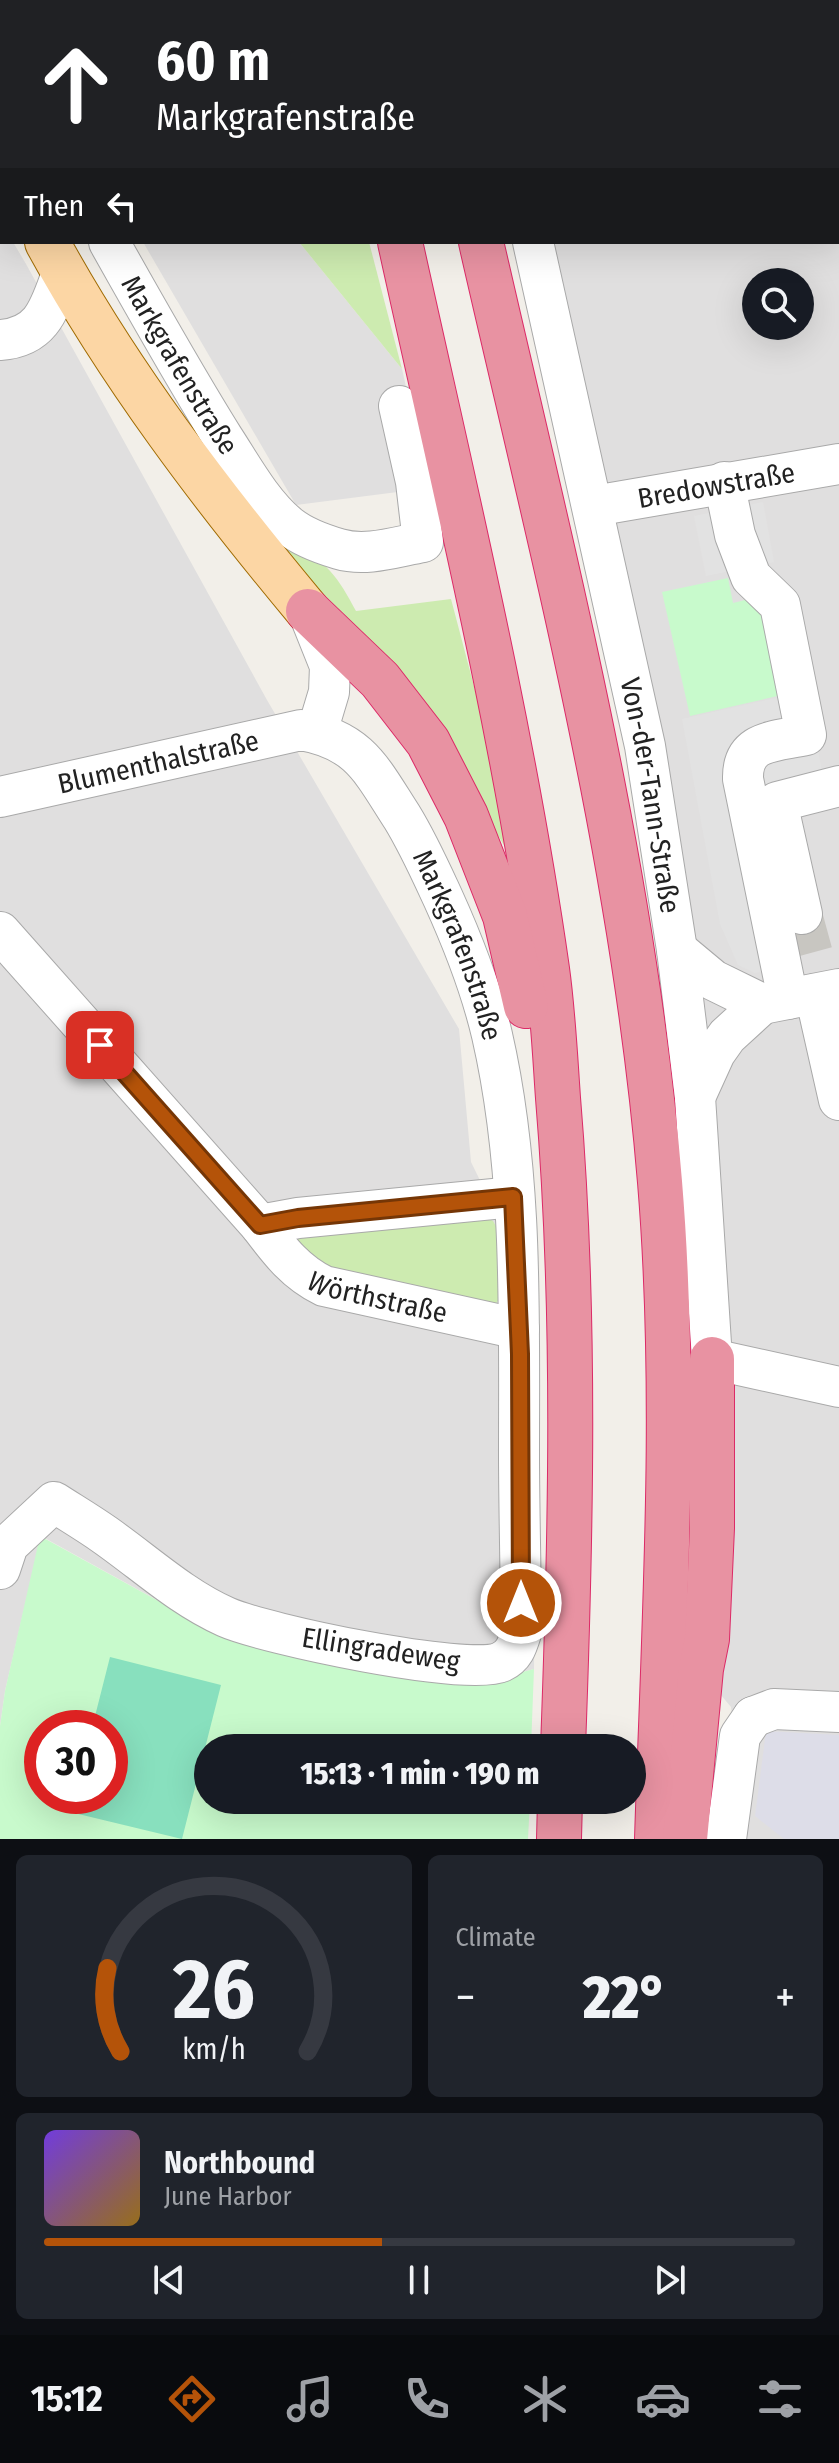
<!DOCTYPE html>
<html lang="en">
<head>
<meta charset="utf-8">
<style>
	body { margin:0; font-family:"Fira Sans Condensed",sans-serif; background:#20242c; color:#f1f3f6; height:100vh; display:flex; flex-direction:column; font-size:30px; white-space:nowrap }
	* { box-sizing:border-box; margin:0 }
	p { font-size:26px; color:#9ea1a6 }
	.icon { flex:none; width:44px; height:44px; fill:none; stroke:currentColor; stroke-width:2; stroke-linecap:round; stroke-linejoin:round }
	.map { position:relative; height:1839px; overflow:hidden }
	.details { display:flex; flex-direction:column; gap:16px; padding:16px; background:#0d0f14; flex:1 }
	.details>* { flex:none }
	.guide { position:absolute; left:0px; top:0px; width:840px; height:244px; box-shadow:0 8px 32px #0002; background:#202124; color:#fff; overflow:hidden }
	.buttons { position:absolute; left:742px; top:268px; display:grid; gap:16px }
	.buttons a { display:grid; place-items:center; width:72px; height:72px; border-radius:50%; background:#171b24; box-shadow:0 8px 32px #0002; font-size:40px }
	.speed { position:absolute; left:24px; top:1710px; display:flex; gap:16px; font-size:40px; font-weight:700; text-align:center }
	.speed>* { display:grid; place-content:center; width:104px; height:104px; border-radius:50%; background:#171b24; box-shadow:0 8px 32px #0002; line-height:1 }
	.speed .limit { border:12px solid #d22; background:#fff; color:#111 }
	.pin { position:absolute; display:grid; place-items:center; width:68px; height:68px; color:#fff; margin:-34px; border-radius:16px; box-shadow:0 4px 12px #0006 }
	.me { position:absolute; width:88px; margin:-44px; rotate:0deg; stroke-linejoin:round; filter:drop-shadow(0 0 6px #0008) }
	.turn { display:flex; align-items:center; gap:28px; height:168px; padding:0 24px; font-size:36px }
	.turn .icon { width:104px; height:104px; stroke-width:2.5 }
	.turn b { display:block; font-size:56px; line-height:68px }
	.then { display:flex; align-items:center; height:76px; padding:0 24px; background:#0003; gap:16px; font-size:30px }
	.big { font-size:60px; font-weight:800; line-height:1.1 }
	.details .card { flex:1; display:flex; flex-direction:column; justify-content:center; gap:12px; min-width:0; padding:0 28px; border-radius:12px; background:#20242c }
	.details .dial { align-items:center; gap:0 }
	.dial svg { height:208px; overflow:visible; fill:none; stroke:#363941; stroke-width:7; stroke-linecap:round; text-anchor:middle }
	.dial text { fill:#f1f3f6; stroke:none }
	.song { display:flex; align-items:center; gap:24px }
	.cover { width:96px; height:96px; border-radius:12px; background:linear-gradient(135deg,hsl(260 70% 55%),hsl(40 70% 35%)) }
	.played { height:8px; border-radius:4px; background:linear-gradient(90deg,#b45309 45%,#363941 45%) }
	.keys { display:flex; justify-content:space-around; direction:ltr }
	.heat { display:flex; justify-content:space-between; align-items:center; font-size:44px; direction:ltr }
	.details .tiles { flex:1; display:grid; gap:16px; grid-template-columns:1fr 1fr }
	.card:last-child { grid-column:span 2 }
	.trip { position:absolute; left:194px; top:1734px; width:452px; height:80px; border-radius:40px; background:#171b24; box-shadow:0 8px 32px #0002; font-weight:800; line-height:80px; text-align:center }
	.dock { display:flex; height:128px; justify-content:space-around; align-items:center; background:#090b0e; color:#9ea1a6 }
	.dock .icon { width:56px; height:56px }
	.dock .active { color:#b45309 }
	.dock b { font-size:36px; color:#f1f3f6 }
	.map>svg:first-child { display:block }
</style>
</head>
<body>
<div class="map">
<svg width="839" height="1839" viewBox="0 0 839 1839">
	<rect width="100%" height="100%" fill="#f2efe9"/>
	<!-- residential -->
	<g fill="#e0dfdf" fill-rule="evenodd">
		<path d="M481 0H839V1385L717 1357 700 1099 535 242H838V2ZM756 282H800V326H756Z"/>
		<polygon points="0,221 2,242 13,242 26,264 267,700 459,1029 471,1162 501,1223 536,1440 534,1669 511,1675 431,1676 233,1642 41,1536 5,1691 0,1726"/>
		<polygon points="143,242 299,242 402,369 429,488 296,505"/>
		<polygon points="716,1363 839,1392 839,1839 726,1839 735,1741 731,1707 715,1688"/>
	</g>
	<!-- grass -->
	<g fill="#cdebb0">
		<polygon points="299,242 369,242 402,369"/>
		<path d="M290 546C326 558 339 579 356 611L451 599 489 743 511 857 431 724 282 550Z"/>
		<polygon points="480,1214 493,1221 501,1235 502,1293 496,1304 321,1272 294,1237"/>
	</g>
	<!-- park -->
	<g fill="#c8facc" fill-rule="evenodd">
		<polygon points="728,578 733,603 745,600 774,611 791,693 690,716 662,592"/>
		<path d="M40 1536 233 1642 431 1676 511 1675 534 1669 531 1748H208V1800H530L528 1839H0V1726L5 1691ZM42 1728H110V1796H42Z"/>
	</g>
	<!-- pitch -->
	<polygon fill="#88e0be" points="110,1657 221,1685 182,1839 70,1812 74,1796 110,1796 110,1728 92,1728"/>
	<!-- parking -->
	<g fill="#e2e2e2">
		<polygon points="763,502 774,562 706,576 694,516"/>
		<polygon points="806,691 823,776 764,789 800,962 755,973 738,965 720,924 682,719"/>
	</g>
	<!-- plaza -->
	<polygon fill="#dddde8" points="766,1731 839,1735 839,1839 784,1839 755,1816"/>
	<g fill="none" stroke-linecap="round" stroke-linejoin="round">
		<!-- minor-tunnel -->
		<polyline stroke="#c8c6c1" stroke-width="40" stroke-dasharray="40 20" stroke-linecap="butt" points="802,914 814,958"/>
		<defs>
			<g id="minor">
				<polyline points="479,0 479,2"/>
				<polyline points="838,20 839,20"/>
				<polyline points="0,43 2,47"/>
				<path id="s1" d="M109 242C146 308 183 374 223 438 242 467 261 503 289 526 303 537 322 544 339 549 366 557 395 547 423 542L416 482 399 406"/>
				<path id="s2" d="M533 242 645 746 677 950 695 1097 712 1359 839 1387"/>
				<path d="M0 340C44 337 50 306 63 271"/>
				<path d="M724 482 735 535 751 577 780 605 806 735C775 742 742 739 743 779L788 999"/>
				<path id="s3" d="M594 506 839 464"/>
				<polyline points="308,611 330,666 329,692 317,732"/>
				<path id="s4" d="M0 797 301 730C360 740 372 771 402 817 418 843 430 870 443 898 463 942 481 988 492 1035 523 1170 519 1313 519 1451 519 1512 521 1573 521 1633 517 1646 514 1656 501 1662 467 1677 264 1634 226 1617 181 1597 145 1563 105 1535 88 1523 71 1513 54 1502L8 1545 0 1569"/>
				<polyline points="802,914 777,802 839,786"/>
				<path id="s5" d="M0 932 260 1225C279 1250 295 1272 324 1286L519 1329"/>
				<polyline points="677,950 713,980 762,1004 839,989"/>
				<polyline points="815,994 839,1100"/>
				<polyline points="695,1097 715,1053 727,1036 762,1004"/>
				<polyline points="260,1225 298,1218 513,1197"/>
				<polyline points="753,1717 774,1709 839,1712"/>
				<polyline points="726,1839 740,1736 753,1717"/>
			</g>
			<g id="major">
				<polyline points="0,157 2,160"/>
				<path d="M47 242C119 374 212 496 308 611"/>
			</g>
			<g id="highway">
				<polyline points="347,0 348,2"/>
				<polyline points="429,0 430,2"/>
				<path d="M400 242C453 483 512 724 547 969 553 1012 555 1055 558 1098 576 1314 571 1532 563 1748"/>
				<path d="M481 242C552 553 634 864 660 1182 678 1400 664 1620 657 1839"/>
				<polyline points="308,611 380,680 428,742 466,816 505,916 526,1006"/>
				<polyline points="559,1839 560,1800"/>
				<polyline points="685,1839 701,1669 707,1639 712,1528 712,1359"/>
			</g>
		</defs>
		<!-- minor casing -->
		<use href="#minor" stroke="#a9a9a9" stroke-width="42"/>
		<!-- major casing -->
		<use href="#major" stroke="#a06b00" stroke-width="46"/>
		<!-- highway casing -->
		<use href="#highway" stroke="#dc2a67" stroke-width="46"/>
		<!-- minor -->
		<use href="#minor" stroke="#fff" stroke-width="40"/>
		<!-- major -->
		<use href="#major" stroke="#fcd6a4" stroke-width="44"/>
		<!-- highway -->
		<use href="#highway" stroke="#e892a2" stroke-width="44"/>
	</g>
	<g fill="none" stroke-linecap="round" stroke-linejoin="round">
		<defs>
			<polyline id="route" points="100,1045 260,1225 298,1218 513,1197 520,1354 521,1603"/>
		</defs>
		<!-- route casing -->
		<use href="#route" stroke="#753606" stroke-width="20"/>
		<!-- route -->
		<use href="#route" stroke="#b45309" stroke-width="14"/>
	</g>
	<g text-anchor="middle" stroke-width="6" stroke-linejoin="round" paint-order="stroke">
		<!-- street labels -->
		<g font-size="28" fill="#222" stroke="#fff">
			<text dy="10" stroke="none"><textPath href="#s1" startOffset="142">Markgrafenstraße</textPath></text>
			<text dy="10" stroke="none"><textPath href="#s3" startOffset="124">Bredowstraße</textPath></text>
			<text dy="10" stroke="none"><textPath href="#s4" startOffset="162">Blumenthalstraße</textPath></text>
			<text dy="10" stroke="none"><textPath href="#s2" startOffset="566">Von-der-Tann-Straße</textPath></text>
			<text dy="10" stroke="none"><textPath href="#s4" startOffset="588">Markgrafenstraße</textPath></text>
			<text dy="10" stroke="none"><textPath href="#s5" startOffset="536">Wörthstraße</textPath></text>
			<text transform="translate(381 1649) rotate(9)" y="10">Ellingradeweg</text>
		</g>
	</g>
</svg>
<div class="buttons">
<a><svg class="icon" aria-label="search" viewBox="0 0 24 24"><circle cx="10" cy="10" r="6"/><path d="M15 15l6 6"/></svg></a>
</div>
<div class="speed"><div class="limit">30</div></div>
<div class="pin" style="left:100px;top:1045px;background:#d93025"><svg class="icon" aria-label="arrive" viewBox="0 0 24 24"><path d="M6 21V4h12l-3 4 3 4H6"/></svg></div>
<svg class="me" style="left:521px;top:1603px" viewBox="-20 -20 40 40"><circle r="17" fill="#b45309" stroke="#fff" stroke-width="3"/><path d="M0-11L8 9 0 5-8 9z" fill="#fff"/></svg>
<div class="trip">15:13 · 1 min · 190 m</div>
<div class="guide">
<div class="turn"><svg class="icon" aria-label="ahead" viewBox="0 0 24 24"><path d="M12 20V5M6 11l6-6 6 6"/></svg><div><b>60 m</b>Markgrafenstraße</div></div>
<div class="then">Then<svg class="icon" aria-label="left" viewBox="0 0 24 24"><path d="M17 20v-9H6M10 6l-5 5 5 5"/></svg></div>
</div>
</div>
<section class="details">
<div class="tiles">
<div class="card dial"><svg viewBox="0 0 100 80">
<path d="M14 69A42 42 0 1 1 86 69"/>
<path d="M14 69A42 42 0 0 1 9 37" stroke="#b45309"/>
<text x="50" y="56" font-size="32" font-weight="700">26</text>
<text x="50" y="72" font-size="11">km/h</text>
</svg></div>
<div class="card"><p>Climate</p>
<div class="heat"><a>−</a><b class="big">22°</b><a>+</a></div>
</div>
<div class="card">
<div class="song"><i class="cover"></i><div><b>Northbound</b><p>June Harbor</p></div></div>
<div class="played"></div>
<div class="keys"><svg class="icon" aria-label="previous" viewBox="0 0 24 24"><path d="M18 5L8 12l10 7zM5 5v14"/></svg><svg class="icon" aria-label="pause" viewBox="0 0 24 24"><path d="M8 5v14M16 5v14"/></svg><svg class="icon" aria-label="next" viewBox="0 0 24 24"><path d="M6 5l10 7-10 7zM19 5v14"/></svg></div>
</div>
</div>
</section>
<nav class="dock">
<b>15:12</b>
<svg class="icon active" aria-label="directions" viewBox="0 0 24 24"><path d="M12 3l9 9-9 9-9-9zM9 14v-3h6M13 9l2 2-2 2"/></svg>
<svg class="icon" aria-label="music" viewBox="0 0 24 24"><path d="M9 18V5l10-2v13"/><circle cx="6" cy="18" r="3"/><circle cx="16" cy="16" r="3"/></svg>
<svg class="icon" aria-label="phone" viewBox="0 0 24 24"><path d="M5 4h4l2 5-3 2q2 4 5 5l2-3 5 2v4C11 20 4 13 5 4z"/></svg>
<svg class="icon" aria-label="climate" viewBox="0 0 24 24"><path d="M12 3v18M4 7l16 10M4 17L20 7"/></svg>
<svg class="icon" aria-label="car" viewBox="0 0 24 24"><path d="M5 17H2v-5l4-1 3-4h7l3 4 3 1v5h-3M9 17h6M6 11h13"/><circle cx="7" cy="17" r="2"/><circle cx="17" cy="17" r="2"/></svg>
<svg class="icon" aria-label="filters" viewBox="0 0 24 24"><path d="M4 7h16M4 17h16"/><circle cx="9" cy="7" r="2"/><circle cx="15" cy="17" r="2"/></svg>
</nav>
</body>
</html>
